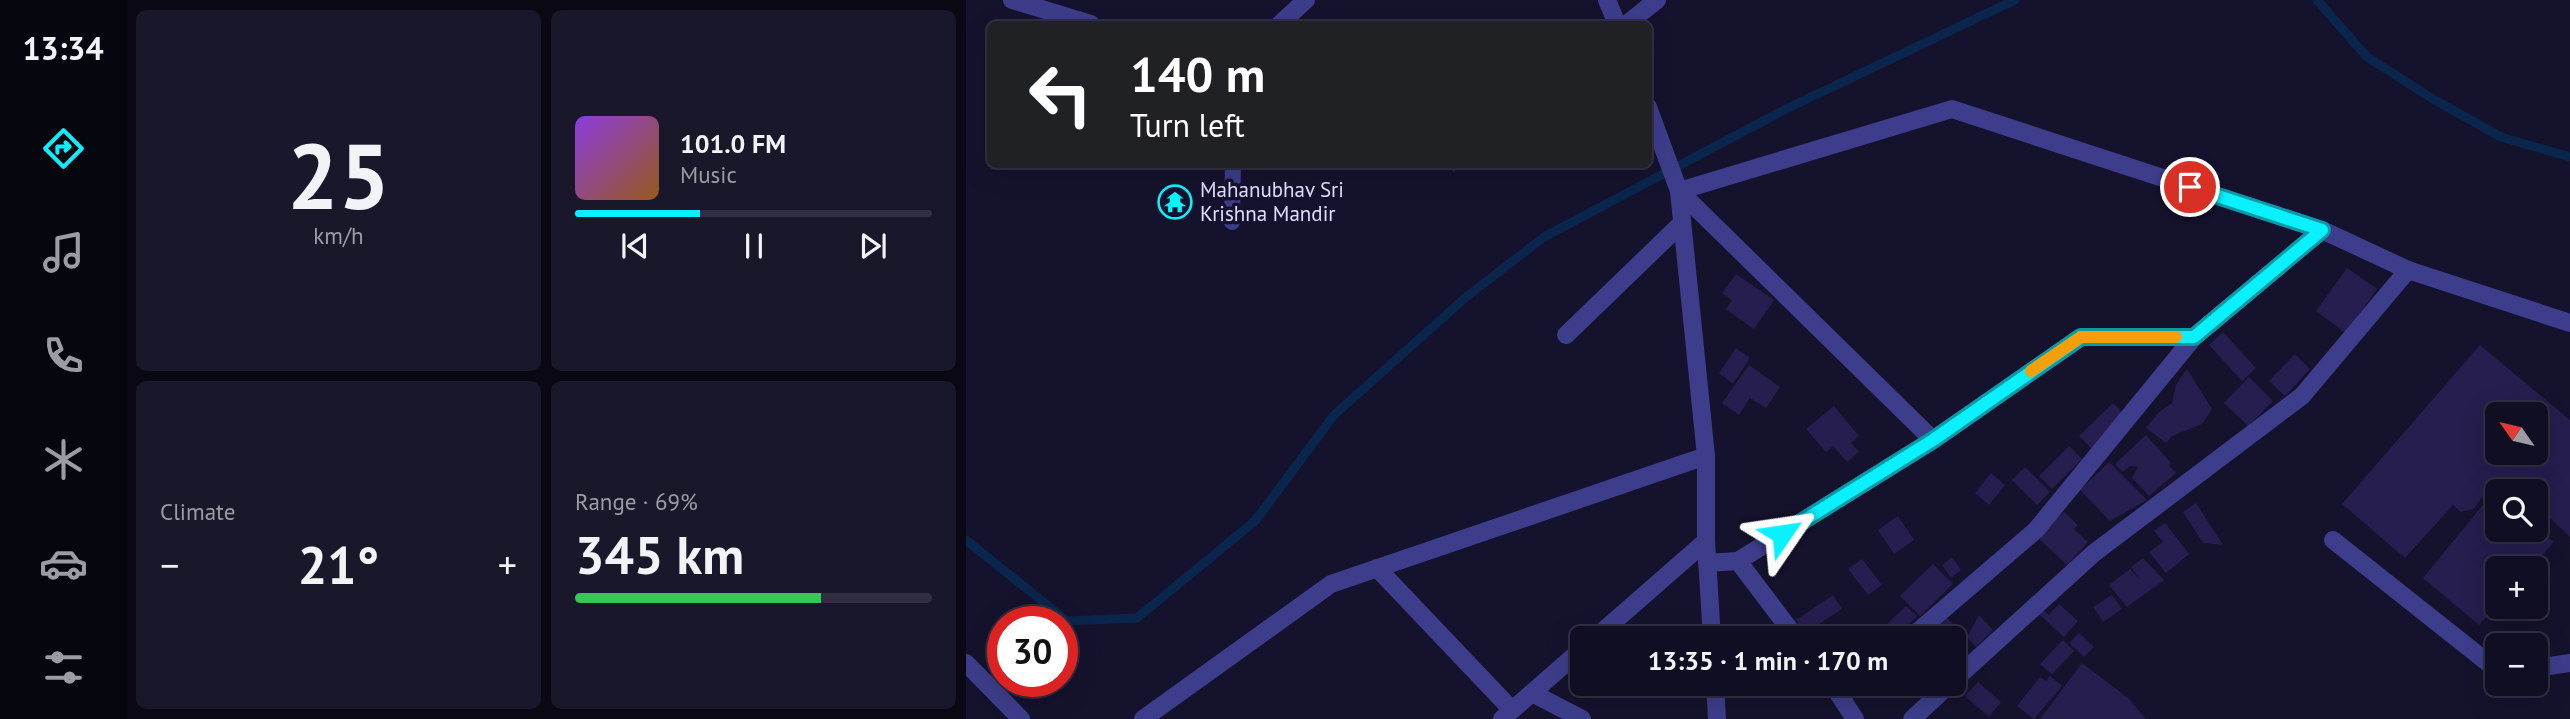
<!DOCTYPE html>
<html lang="en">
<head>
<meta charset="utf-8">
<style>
	body { margin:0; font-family:"PT Sans",sans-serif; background:#19172a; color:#f1f3f6; height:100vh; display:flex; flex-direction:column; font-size:26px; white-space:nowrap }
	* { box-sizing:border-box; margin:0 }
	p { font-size:23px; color:#9c9ca5 }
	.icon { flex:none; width:38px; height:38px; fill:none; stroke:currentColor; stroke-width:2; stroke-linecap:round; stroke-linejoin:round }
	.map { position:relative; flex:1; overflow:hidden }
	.side { display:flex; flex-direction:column; gap:10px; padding:10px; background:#090813; width:840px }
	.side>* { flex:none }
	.banner { position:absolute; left:21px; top:21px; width:665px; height:147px; border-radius:10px; box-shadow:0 7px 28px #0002,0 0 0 2px #302e40; background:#202124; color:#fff; overflow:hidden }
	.needle { width:46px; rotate:304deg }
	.fabs { position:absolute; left:1519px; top:402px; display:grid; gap:14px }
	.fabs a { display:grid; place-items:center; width:63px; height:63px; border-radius:10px; background:#100e22; box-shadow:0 7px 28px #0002,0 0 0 2px #302e40; font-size:35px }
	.speed { position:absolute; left:21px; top:606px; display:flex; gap:14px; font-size:35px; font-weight:700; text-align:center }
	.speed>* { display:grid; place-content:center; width:91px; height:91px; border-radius:50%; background:#100e22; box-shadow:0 7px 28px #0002,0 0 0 2px #302e40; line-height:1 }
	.speed .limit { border:10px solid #d22; background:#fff; color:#111 }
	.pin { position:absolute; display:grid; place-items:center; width:60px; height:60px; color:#fff; margin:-30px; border:4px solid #fff; border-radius:50%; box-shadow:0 2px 7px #0007 }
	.me { position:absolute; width:77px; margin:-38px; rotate:58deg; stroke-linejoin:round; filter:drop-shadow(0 0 5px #0008) }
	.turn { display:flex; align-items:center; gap:24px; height:147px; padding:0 28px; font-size:32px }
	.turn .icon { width:91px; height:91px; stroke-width:2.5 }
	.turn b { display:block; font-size:49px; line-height:60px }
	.big { font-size:52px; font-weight:600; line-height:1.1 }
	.side .tile { flex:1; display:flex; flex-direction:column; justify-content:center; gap:10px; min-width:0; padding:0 24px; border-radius:10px; background:#19172a }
	.side .dial { align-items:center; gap:0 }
	.dial b { font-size:91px; line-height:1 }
	.song { display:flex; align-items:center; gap:21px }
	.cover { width:84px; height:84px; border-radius:10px; background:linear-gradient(135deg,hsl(270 70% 55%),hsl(30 70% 35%)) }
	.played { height:7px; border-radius:4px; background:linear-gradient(90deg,#0af0ff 35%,#302e40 35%) }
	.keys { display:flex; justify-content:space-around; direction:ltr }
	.heat { display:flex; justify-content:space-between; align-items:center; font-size:38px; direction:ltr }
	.charge { height:10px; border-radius:5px; background:linear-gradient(90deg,#34c759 69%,#302e40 0) }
	.side .tiles { flex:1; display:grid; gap:10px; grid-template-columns:repeat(2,1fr) }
	.trip { position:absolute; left:604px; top:626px; width:396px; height:70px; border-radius:10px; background:#100e22; box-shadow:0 7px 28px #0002,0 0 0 2px #302e40; font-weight:600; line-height:70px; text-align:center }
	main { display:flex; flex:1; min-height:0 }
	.tab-bar { display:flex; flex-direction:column; width:126px; justify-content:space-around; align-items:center; background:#06060e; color:#9c9ca5 }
	.tab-bar .icon { width:49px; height:49px }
	.tab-bar .selected { color:#0af0ff }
	.tab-bar b { font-size:32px; color:#f1f3f6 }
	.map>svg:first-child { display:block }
</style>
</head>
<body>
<main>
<nav class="tab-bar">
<b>13:34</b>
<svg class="icon selected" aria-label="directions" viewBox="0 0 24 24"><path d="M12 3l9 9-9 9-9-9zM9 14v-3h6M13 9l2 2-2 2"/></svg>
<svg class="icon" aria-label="music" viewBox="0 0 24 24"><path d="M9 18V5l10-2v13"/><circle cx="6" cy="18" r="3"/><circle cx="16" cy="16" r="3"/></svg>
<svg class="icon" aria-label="phone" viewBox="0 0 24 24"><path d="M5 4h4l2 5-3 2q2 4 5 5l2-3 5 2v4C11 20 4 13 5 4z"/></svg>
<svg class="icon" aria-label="climate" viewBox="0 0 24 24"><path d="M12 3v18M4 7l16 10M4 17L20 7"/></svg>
<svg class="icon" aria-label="car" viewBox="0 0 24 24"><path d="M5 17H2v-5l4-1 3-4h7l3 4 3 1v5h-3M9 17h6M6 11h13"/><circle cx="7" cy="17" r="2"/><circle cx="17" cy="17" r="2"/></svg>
<svg class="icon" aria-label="filters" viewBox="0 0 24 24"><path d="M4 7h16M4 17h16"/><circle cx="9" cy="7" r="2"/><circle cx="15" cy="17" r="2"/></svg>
</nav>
<section class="side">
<div class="tiles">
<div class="tile dial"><b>25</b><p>km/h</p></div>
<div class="tile">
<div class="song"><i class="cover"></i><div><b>101.0 FM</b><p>Music</p></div></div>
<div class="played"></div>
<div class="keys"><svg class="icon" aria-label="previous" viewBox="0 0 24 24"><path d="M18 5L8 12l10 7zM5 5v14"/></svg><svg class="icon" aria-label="pause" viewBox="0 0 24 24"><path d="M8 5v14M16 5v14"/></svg><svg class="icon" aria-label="next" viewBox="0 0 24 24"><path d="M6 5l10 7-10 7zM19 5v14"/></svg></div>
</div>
<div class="tile"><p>Climate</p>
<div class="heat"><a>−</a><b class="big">21°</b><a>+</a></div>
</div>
<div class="tile"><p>Range · 69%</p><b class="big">345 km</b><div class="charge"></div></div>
</div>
</section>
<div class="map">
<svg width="1604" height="719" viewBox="0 0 1604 719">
	<rect width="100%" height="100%" fill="#15122d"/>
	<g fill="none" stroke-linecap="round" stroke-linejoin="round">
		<!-- stream -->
		<g stroke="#0b264c" stroke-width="9">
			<polyline points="1351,0 1401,57 1467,99 1535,137 1604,157"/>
			<polyline points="0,540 101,621 171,618 289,521 368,415 499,298 578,237 820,109 1049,0"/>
		</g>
	</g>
	<!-- building -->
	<g fill="#251e4e" fill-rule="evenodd">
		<polygon points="477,164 493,164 488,172"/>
		<polygon points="1381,268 1411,289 1380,333 1350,311"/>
		<polygon points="770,274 808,300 788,329 760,309 766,300 756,293"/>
		<polygon points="1257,332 1290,368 1276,381 1243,345"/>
		<path d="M1514 345 1604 420V537L1570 505V492H1531V530L1570 528 1588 542 1564 569H1531V605L1513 625 1457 578 1525 495 1523 487 1508 509 1495 512 1487 505 1439 558 1376 504ZM1531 415H1570V453H1531Z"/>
		<polygon points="770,348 784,358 767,384 753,373"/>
		<polygon points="1329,354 1344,369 1319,396 1303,381"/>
		<polygon points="783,365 814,387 800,408 784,398 773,415 756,403"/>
		<polygon points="1221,369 1246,409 1236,424 1206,436 1200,443 1180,428 1193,412 1206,403 1210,385"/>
		<polygon points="1283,377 1307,401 1282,426 1258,403"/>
		<polygon points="1147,403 1160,416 1126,449 1113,436"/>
		<polygon points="868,406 893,436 885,443 893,452 881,462 867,446 860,452 840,429"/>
		<polygon points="1180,435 1205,463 1203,465 1210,473 1183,496 1166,478 1172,467 1164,466 1157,472 1149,464"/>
		<polygon points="1103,446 1116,459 1086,489 1073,476"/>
		<polygon points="1143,462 1181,500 1144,521 1114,490"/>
		<polygon points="1059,467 1084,492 1071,505 1046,480"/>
		<polygon points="1025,473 1039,485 1023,505 1009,493"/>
		<polygon points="1230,503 1257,545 1237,543 1217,512"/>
		<polygon points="1098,512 1112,525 1108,529 1122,542 1101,565 1069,535 1088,515 1092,518"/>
		<polygon points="932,516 948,540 928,554 912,530"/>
		<polygon points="1199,523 1223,554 1200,573 1183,552 1197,542 1188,531"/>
		<polygon points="986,557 995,570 985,578 976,565"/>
		<polygon points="1177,558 1198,580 1161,607 1143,585 1164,569 1174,580 1165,567"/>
		<polygon points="896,559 916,585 902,595 882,569"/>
		<polygon points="967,564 987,584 954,616 934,596"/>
		<polygon points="867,595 876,609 839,633 830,620"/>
		<polygon points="1146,595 1156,609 1137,622 1127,607"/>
		<polygon points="1093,604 1112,621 1098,637 1073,614 1077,610 1083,615"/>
		<polygon points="940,606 951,616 928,639 918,639 912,633"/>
		<polygon points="1013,615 1027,630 1010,647 1001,637"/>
		<polygon points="981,618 993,630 984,639 960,639"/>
		<polygon points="1113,633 1128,647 1118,657 1103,643"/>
		<polygon points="1097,640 1108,651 1086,674 1074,664"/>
		<polygon points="1116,663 1162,698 1180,719 1074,719"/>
		<polygon points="1084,676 1096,686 1068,719 1051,706 1074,677 1080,681"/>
		<polygon points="1012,682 1035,702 1023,717 999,696"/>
	</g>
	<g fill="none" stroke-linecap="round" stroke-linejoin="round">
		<!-- service -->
		<polyline stroke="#3d3d8b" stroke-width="16" points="266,222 267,164"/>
		<!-- minor -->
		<g stroke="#3d3d8b" stroke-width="18">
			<polyline points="46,0 125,24"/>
			<polyline points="641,0 651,24"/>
			<polyline points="314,24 340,0"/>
			<polyline points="661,24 691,0"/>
			<polyline points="682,107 713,191 740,456 740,541 746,639"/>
			<polyline points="600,335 716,223"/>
			<polyline points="967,440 713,191 986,109 1356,230 1442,270 1604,323"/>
			<polyline points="1367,540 1531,670"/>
			<polyline points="772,561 831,639"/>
			<polyline points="741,563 772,561 967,440 1115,337 1228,337 1356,230"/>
			<polyline points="411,568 546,710"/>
			<polyline points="628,639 740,541"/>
			<polyline points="943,639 1070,530 1228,337"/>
			<polyline points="0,663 55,719"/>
			<polyline points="1570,668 1604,663"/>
			<polyline points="987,681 1128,553 1336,396 1442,270"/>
			<polyline points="749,684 751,719"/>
			<polyline points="866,684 889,719"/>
			<polyline points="566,693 616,719"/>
			<polyline points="875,697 889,684"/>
			<polyline points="177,719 365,584 740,456"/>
			<polyline points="536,719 616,649"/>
			<polyline points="946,719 984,684"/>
		</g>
	</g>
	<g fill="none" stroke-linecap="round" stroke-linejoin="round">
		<defs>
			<polyline id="route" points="816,534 967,440 1115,337 1228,337 1356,230 1224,187"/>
		</defs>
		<!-- route casing -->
		<use href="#route" stroke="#069ca6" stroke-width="18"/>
		<!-- route -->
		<use href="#route" stroke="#0af0ff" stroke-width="12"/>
		<!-- slow -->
		<polyline stroke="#f59e0b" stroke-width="12" points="1065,371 1115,337 1210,337"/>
	</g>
	<!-- icons -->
	<defs>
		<symbol id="temple-ring" viewBox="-11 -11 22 22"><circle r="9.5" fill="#15122d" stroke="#0af0ff" stroke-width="1.5"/><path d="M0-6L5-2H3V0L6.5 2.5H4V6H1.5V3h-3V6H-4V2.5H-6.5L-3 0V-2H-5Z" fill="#0af0ff"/></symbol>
	</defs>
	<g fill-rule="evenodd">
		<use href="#temple-ring" x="190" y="183" width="38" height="38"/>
	</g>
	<g text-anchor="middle" stroke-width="7" stroke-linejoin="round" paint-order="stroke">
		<!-- poi labels -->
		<g font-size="21" fill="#e0ddff" stroke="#15122d" text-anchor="start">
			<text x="234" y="197">Mahanubhav Sri<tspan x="234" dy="24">Krishna Mandir</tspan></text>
		</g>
	</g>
</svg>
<div class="fabs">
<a><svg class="needle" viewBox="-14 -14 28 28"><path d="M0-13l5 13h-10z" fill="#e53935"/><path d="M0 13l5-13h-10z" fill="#9c9ca5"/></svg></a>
<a><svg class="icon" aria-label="search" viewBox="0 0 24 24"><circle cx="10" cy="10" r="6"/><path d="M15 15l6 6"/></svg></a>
<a>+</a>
<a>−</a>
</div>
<div class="speed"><div class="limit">30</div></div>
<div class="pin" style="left:1224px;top:187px;background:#d93025"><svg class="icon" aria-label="arrive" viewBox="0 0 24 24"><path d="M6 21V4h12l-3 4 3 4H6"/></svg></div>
<svg class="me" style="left:816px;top:534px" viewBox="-20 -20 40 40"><path d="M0-17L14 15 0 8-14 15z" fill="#0af0ff" stroke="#fff" stroke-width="4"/></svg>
<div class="trip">13:35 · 1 min · 170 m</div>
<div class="banner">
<div class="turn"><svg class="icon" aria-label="left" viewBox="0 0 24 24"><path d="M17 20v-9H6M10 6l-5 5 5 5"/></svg><div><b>140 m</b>Turn left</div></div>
</div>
</div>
</main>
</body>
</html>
